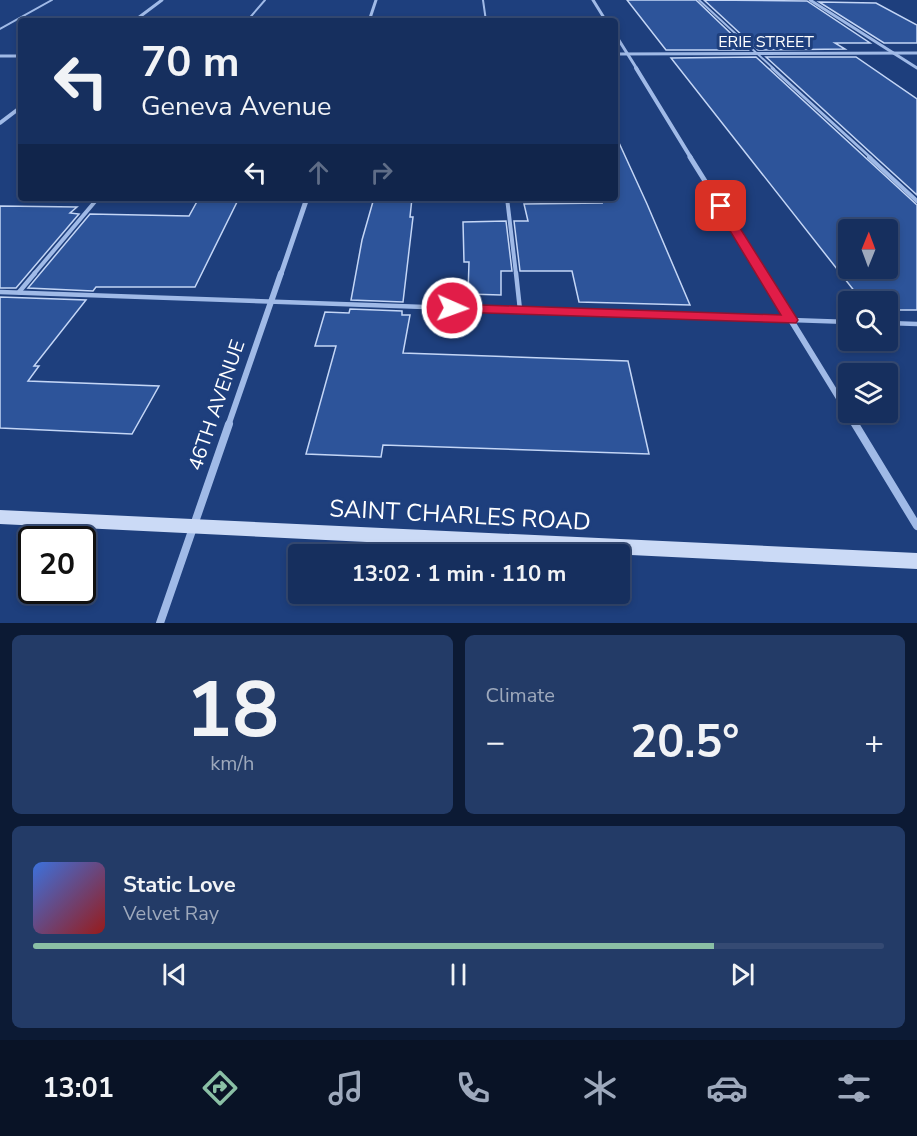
<!DOCTYPE html>
<html lang="en">
<head>
<meta charset="utf-8">
<style>
	body { margin:0; font-family:"Nunito Sans",sans-serif; background:#233b67; color:#f1f3f6; height:100vh; display:flex; flex-direction:column; font-size:22px; white-space:nowrap }
	* { box-sizing:border-box; margin:0 }
	p { font-size:20px; color:#9ea9bc }
	.icon { flex:none; width:33px; height:33px; fill:none; stroke:currentColor; stroke-width:2; stroke-linecap:round; stroke-linejoin:round }
	.map { position:relative; height:623px; overflow:hidden }
	.side { display:flex; flex-direction:column; gap:12px; padding:12px; background:#0c1a34; flex:1 }
	.side>* { flex:none }
	.top-card { position:absolute; left:18px; top:18px; width:600px; height:183px; border-radius:6px; box-shadow:0 3px 9px #0003,0 0 0 2px #354a73; background:#162f5e; color:#f1f3f6; overflow:hidden }
	.needle { width:39px; rotate:1deg }
	.controls { position:absolute; left:838px; top:219px; display:grid; gap:12px }
	.controls a { display:grid; place-items:center; width:60px; height:60px; border-radius:6px; background:#162f5e; box-shadow:0 3px 9px #0003,0 0 0 2px #354a73; font-size:30px }
	.speed { position:absolute; left:18px; top:526px; display:flex; gap:12px; font-size:30px; font-weight:700; text-align:center }
	.speed>* { display:grid; place-content:center; width:78px; height:78px; border-radius:50%; background:#162f5e; box-shadow:0 3px 9px #0003,0 0 0 2px #354a73; line-height:1 }
	.speed .limit { border:3px solid #111; border-radius:9px; background:#fff; color:#111 }
	.pin { position:absolute; display:grid; place-items:center; width:51px; height:51px; color:#fff; margin:-26px; border-radius:12px; box-shadow:0 3px 9px #0006 }
	.me { position:absolute; width:66px; margin:-33px; rotate:92deg; stroke-linejoin:round; filter:drop-shadow(0 0 4px #0008) }
	.turn { display:flex; align-items:center; gap:21px; height:126px; padding:0 24px; font-size:27px }
	.turn .icon { width:78px; height:78px; stroke-width:2.5 }
	.turn b { display:block; font-size:42px; line-height:51px }
	.lanes { display:flex; align-items:center; height:57px; padding:0 24px; background:#0003; justify-content:center; gap:30px; direction:ltr }
	.lanes .off { opacity:.35 }
	.big { font-size:45px; font-weight:700; line-height:1.1 }
	.side .card { flex:1; display:flex; flex-direction:column; justify-content:center; gap:9px; min-width:0; padding:0 21px; border-radius:9px; background:#233b67 }
	.side .dial { align-items:center; gap:0 }
	.dial b { font-size:78px; line-height:1 }
	.song { display:flex; align-items:center; gap:18px }
	.cover { width:72px; height:72px; border-radius:9px; background:linear-gradient(135deg,hsl(220 70% 55%),hsl(0 70% 35%)) }
	.played { height:6px; border-radius:3px; background:linear-gradient(90deg,#8abfa5 80%,#354a73 80%) }
	.keys { display:flex; justify-content:space-around; direction:ltr }
	.heat { display:flex; justify-content:space-between; align-items:center; font-size:33px; direction:ltr }
	.side .tiles { flex:1; display:grid; gap:12px; grid-template-columns:1fr 1fr }
	.card:last-child { grid-column:span 2 }
	.trip { position:absolute; left:288px; top:544px; width:342px; height:60px; border-radius:6px; background:#162f5e; box-shadow:0 3px 9px #0003,0 0 0 2px #354a73; font-weight:700; line-height:60px; text-align:center }
	.dock { display:flex; height:96px; justify-content:space-around; align-items:center; background:#091326; color:#9ea9bc }
	.dock .icon { width:42px; height:42px }
	.dock .on { color:#8abfa5 }
	.dock b { font-size:27px; color:#f1f3f6 }
	.map>svg:first-child { display:block }
</style>
</head>
<body>
<div class="map">
<svg width="917" height="623" viewBox="0 0 917 623">
	<rect width="100%" height="100%" fill="#1e3f7d"/>
	<!-- building -->
	<g fill="#2d549a" stroke="#c4d6f6" stroke-width="1.5" fill-rule="evenodd">
		<polygon points="627,0 696,0 748,50 666,50"/>
		<polygon points="704,0 807,1 870,43 835,43 845,49 758,50"/>
		<polygon points="819,2 876,3 917,25 917,43 884,43"/>
		<path d="M756 57 917 205V310H888V302H863L671 58ZM849 230H888V268H849Z"/>
		<polygon points="766,57 856,57 917,99 917,195"/>
		<polygon points="615,134 647,204 690,305 579,302 572,271 520,271 514,221 528,221 524,204 602,203 600,198 615,198"/>
		<polygon points="199,198 239,198 195,287 96,287 93,291 28,288 90,214 189,216"/>
		<polygon points="374,198 412,198 410,217 413,217 403,302 351,300 362,240"/>
		<polygon points="0,206 77,207 70,213 79,214 16,288 0,288"/>
		<polygon points="506,221 512,271 501,271 501,295 468,294 469,262 464,262 463,222"/>
		<polygon points="0,297 86,300 34,366 39,366 28,381 159,386 132,434 0,428"/>
		<polygon points="350,309 402,311 402,315 410,315 403,353 628,361 649,454 383,445 381,457 306,454 336,346 315,346 325,312 349,313"/>
	</g>
	<g fill="none" stroke-linecap="round" stroke-linejoin="round">
		<!-- service-far3 -->
		<g stroke="#a0bae7" stroke-width="2">
			<polyline points="483,0 486,21"/>
			<polyline points="699,0 774,69"/>
			<polyline points="247,21 265,0"/>
			<polyline points="0,29 52,0"/>
		</g>
		<!-- service-far2 -->
		<polyline stroke="#a0bae7" stroke-width="3" points="772,68 871,158"/>
		<!-- service-far1 -->
		<g stroke="#a0bae7" stroke-width="4">
			<polyline points="869,157 917,201"/>
			<polyline points="507,198 516,274"/>
			<polyline points="34,274 98,198"/>
		</g>
		<!-- service -->
		<g stroke="#a0bae7" stroke-width="4.5">
			<polyline points="516,273 520,310"/>
			<polyline points="0,292 849,322"/>
			<polyline points="19,292 35,273"/>
			<polyline points="888,323 917,324"/>
		</g>
		<!-- minor-far4 -->
		<g stroke="#a0bae7" stroke-width="3">
			<polyline points="593,0 606,21"/>
			<polyline points="810,0 917,68"/>
			<polyline points="134,21 162,0"/>
			<polyline points="369,21 376,0"/>
			<polyline points="615,34 637,69"/>
			<polyline points="615,54 917,53"/>
			<polyline points="0,56 21,56"/>
		</g>
		<!-- minor-far3 -->
		<g stroke="#a0bae7" stroke-width="4">
			<polyline points="636,68 691,158"/>
			<polyline points="0,123 21,107"/>
		</g>
		<!-- minor-far2 -->
		<g stroke="#a0bae7" stroke-width="5">
			<polyline points="690,157 763,274"/>
			<polyline points="281,274 307,198"/>
		</g>
		<!-- minor-far1 -->
		<g stroke="#a0bae7" stroke-width="6">
			<polyline points="762,273 856,426"/>
			<polyline points="228,426 281,273"/>
		</g>
		<!-- minor -->
		<g stroke="#a0bae7" stroke-width="8">
			<polyline points="855,424 917,526"/>
			<polyline points="160,623 229,424"/>
		</g>
		<!-- secondary -->
		<polygon fill="#cbdaf6" fill-rule="evenodd" points="0,510 917,553 917,569 0,524"/>
	</g>
	<!-- route -->
	<polygon fill="#e11d48" stroke="#92132f" stroke-width="1.5" points="717,203 726,206 798,320 796,323 452,312 445,308 452,304 781,315 715,206"/>
	<g text-anchor="middle" stroke-width="6" stroke-linejoin="round" paint-order="stroke">
		<!-- far-street labels -->
		<g font-size="16" fill="#fff" stroke="#1e3f7d">
			<text x="766" y="47">ERIE STREET</text>
		</g>
		<!-- street labels -->
		<g font-size="20" fill="#fff" stroke="#1e3f7d">
			<text transform="translate(216 405) rotate(-71)" y="7">46TH AVENUE</text>
		</g>
		<!-- near-street labels -->
		<g font-size="24" fill="#fff" stroke="#1e3f7d">
			<text transform="translate(460 515) rotate(3)" y="8">SAINT CHARLES ROAD</text>
		</g>
	</g>
</svg>
<div class="controls">
<a><svg class="needle" viewBox="-14 -14 28 28"><path d="M0-13l5 13h-10z" fill="#e53935"/><path d="M0 13l5-13h-10z" fill="#9ea9bc"/></svg></a>
<a><svg class="icon" aria-label="search" viewBox="0 0 24 24"><circle cx="10" cy="10" r="6"/><path d="M15 15l6 6"/></svg></a>
<a><svg class="icon" aria-label="layers" viewBox="0 0 24 24"><path d="M12 4l9 5-9 5-9-5zM3 14l9 5 9-5"/></svg></a>
</div>
<div class="speed"><div class="limit">20</div></div>
<div class="pin" style="left:721px;top:206px;background:#d93025"><svg class="icon" aria-label="arrive" viewBox="0 0 24 24"><path d="M6 21V4h12l-3 4 3 4H6"/></svg></div>
<svg class="me" style="left:452px;top:308px" viewBox="-20 -20 40 40"><circle r="17" fill="#e11d48" stroke="#fff" stroke-width="3"/><path d="M0-11L8 9 0 5-8 9z" fill="#fff"/></svg>
<div class="trip">13:02 · 1 min · 110 m</div>
<div class="top-card">
<div class="turn"><svg class="icon" aria-label="left" viewBox="0 0 24 24"><path d="M17 20v-9H6M10 6l-5 5 5 5"/></svg><div><b>70 m</b>Geneva Avenue</div></div>
<div class="lanes"><svg class="icon" aria-label="left" viewBox="0 0 24 24"><path d="M17 20v-9H6M10 6l-5 5 5 5"/></svg><svg class="icon off" aria-label="ahead" viewBox="0 0 24 24"><path d="M12 20V5M6 11l6-6 6 6"/></svg><svg class="icon off" aria-label="right" viewBox="0 0 24 24"><path d="M7 20v-9h11M14 6l5 5-5 5"/></svg></div>
</div>
</div>
<section class="side">
<div class="tiles">
<div class="card dial"><b>18</b><p>km/h</p></div>
<div class="card"><p>Climate</p>
<div class="heat"><a>−</a><b class="big">20.5°</b><a>+</a></div>
</div>
<div class="card">
<div class="song"><i class="cover"></i><div><b>Static Love</b><p>Velvet Ray</p></div></div>
<div class="played"></div>
<div class="keys"><svg class="icon" aria-label="previous" viewBox="0 0 24 24"><path d="M18 5L8 12l10 7zM5 5v14"/></svg><svg class="icon" aria-label="pause" viewBox="0 0 24 24"><path d="M8 5v14M16 5v14"/></svg><svg class="icon" aria-label="next" viewBox="0 0 24 24"><path d="M6 5l10 7-10 7zM19 5v14"/></svg></div>
</div>
</div>
</section>
<nav class="dock">
<b>13:01</b>
<svg class="icon on" aria-label="directions" viewBox="0 0 24 24"><path d="M12 3l9 9-9 9-9-9zM9 14v-3h6M13 9l2 2-2 2"/></svg>
<svg class="icon" aria-label="music" viewBox="0 0 24 24"><path d="M9 18V5l10-2v13"/><circle cx="6" cy="18" r="3"/><circle cx="16" cy="16" r="3"/></svg>
<svg class="icon" aria-label="phone" viewBox="0 0 24 24"><path d="M5 4h4l2 5-3 2q2 4 5 5l2-3 5 2v4C11 20 4 13 5 4z"/></svg>
<svg class="icon" aria-label="climate" viewBox="0 0 24 24"><path d="M12 3v18M4 7l16 10M4 17L20 7"/></svg>
<svg class="icon" aria-label="car" viewBox="0 0 24 24"><path d="M5 17H2v-5l4-1 3-4h7l3 4 3 1v5h-3M9 17h6M6 11h13"/><circle cx="7" cy="17" r="2"/><circle cx="17" cy="17" r="2"/></svg>
<svg class="icon" aria-label="filters" viewBox="0 0 24 24"><path d="M4 7h16M4 17h16"/><circle cx="9" cy="7" r="2"/><circle cx="15" cy="17" r="2"/></svg>
</nav>
</body>
</html>
